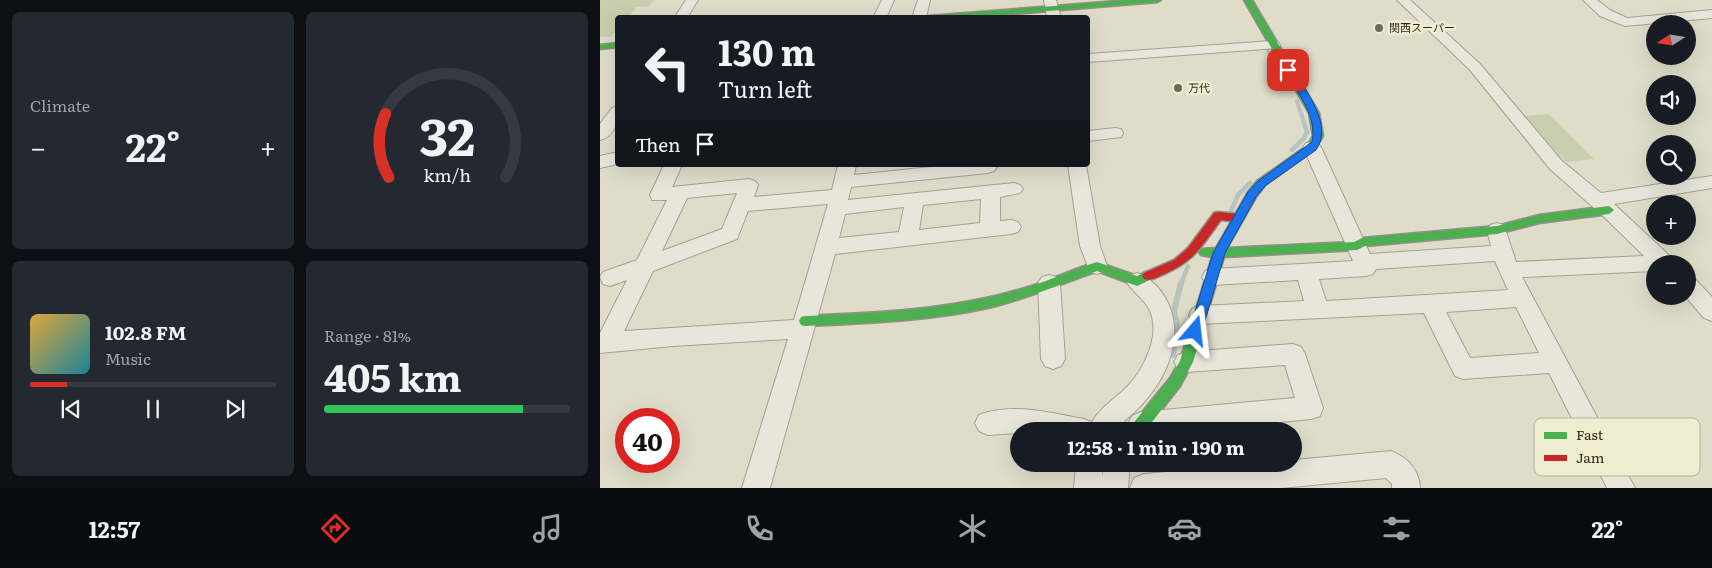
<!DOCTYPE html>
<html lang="en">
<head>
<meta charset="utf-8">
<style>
	body { margin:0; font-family:Literata,"Noto Sans JP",serif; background:#242831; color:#f1f3f6; height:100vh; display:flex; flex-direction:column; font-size:19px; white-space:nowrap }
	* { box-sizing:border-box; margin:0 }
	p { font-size:16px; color:#9ea1a6 }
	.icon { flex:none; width:28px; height:28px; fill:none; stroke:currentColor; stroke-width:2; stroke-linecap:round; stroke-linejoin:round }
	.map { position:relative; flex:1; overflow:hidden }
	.details { display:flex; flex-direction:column; gap:12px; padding:12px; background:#0d0f14; width:600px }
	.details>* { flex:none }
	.top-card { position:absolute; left:15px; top:15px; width:475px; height:152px; border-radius:5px; box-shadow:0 5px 20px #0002; background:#171b24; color:#f1f3f6; overflow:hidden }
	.needle { width:32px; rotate:258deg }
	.fabs { position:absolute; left:1046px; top:15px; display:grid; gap:10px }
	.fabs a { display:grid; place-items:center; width:50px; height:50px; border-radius:50%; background:#171b24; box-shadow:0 5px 20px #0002; font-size:25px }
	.speed { position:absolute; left:15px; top:408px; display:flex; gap:10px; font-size:25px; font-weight:700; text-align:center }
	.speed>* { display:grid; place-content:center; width:65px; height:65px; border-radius:50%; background:#171b24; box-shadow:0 5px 20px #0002; line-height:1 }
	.speed .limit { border:8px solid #d22; background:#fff; color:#111 }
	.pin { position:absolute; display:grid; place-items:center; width:42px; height:42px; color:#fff; margin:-21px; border-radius:10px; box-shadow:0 2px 8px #0006 }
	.me { position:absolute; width:55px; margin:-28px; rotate:17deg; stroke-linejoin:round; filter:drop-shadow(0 0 4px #0008) }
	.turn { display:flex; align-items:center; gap:18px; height:105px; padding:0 20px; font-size:22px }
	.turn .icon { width:65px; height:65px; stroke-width:2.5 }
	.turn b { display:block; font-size:35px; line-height:42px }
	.then { display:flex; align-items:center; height:48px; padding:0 20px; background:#0003; gap:10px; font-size:19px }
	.big { font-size:38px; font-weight:700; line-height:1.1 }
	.details .card { flex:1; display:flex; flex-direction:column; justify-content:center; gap:8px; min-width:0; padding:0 18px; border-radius:8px; background:#242831 }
	.details .dial { align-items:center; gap:0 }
	.dial svg { height:130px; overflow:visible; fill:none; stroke:#363941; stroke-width:7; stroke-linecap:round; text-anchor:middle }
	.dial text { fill:#f1f3f6; stroke:none }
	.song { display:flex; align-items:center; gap:15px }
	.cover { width:60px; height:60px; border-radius:8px; background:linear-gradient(135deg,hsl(40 70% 55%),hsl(190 70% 35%)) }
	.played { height:5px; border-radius:2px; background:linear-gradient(90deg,#d93025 15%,#363941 15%) }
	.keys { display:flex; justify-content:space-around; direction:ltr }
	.heat { display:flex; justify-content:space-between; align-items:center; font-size:28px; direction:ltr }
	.charge { height:8px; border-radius:4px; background:linear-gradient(90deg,#34c759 81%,#363941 0) }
	.details .tiles { flex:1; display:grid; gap:12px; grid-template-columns:repeat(2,1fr) }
	.trip { position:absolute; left:410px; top:422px; width:292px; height:50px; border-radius:25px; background:#171b24; box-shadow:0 5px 20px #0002; font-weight:700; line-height:50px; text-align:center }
	.tab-bar { display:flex; height:80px; justify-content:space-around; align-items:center; background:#090b0e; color:#9ea1a6 }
	.tab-bar .icon { width:35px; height:35px }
	.tab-bar .current { color:#d93025 }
	.tab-bar b { font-size:22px; color:#f1f3f6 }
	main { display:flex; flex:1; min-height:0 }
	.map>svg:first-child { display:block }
</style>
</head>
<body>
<main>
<section class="details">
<div class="tiles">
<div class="card"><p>Climate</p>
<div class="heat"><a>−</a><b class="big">22°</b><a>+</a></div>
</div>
<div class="card dial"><svg viewBox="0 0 100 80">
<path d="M14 69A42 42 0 1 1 86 69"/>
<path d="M14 69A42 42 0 0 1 12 30" stroke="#d93025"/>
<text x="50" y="56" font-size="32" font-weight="700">32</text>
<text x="50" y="72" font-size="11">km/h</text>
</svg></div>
<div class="card">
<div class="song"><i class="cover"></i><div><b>102.8 FM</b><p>Music</p></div></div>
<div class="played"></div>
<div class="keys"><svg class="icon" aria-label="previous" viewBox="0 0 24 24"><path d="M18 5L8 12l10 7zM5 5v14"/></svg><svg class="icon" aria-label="pause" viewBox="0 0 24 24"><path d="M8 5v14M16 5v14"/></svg><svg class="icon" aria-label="next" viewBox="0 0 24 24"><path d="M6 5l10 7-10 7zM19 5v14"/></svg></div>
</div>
<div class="card"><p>Range · 81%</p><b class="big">405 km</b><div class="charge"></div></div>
</div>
</section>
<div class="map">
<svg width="1112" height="488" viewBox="0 0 1112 488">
	<rect width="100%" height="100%" fill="#dfddca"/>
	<!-- green -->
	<g fill="#c9cfae">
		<polygon points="0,0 54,0 49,6 37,7 28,17 18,18 17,29 11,37 0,37"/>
		<polygon points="949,114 994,159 966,162 924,116"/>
	</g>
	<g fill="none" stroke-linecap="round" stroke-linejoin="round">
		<!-- stream-far2 -->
		<g stroke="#b6c4bd" stroke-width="4">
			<polyline points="665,45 681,75"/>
			<polyline points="697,101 705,125"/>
		</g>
		<!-- stream-far1 -->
		<g stroke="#b6c4bd" stroke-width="4.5">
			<polyline points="692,150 704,138 707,132 704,123"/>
			<polyline points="631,211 638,195 650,183"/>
			<polyline points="581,284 588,266"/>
		</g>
		<!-- stream -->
		<polyline stroke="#b6c4bd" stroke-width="6" points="573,355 577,325 574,311 581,283"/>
		<defs>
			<g id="street">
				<polygon points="86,0 98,0 87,18 74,18"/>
				<polygon points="282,0 294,0 286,18 273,18"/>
				<polygon points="318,0 330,0 326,18 312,18"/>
				<polygon points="444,0 456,0 461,18 447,18"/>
				<path d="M797 0H810L880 64 962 161 1001 193 1112 176V188L1014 204 1072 258 1075 264H1055V271L922 277 1035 488H1007L949 373 863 379 855 376 824 313 600 324 592 321 589 315 592 309 600 306 704 301 698 280 612 285 605 283 602 277 605 271 612 269 753 261 703 147 706 143 712 142 718 143 721 147 770 254 891 246 887 230 890 225 897 223 904 225 916 262 1044 256 1002 215 950 169 870 70ZM895 261 908 290 726 301 719 279 766 276 773 274 776 269ZM916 307 939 353 870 358 846 312Z"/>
				<polygon points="983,0 997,0 1010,10 1027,18 1112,10 1112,18 1025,26 1000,16"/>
				<polygon points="673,41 678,42 680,45 678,48 488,62 488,54"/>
				<path d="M18 106C18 120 16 136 0 140V124L12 108Z"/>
				<polygon points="515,128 521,129 523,133 521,137 488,141 488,131"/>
				<polygon points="18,152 18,164 0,168 0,156"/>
				<path d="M64 165H82L72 187 149 179 155 181 158 185 154 197 232 190 238 165H256L254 175 350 165H396L397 167 394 171 388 173 251 187 248 200 414 183 420 185 423 189 420 193 400 197V221L411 220 418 222 421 227 418 232 411 234 235 254 170 488H142L188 339 73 346 0 353V333L27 280 10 286 3 284 0 277 3 272 37 260 67 200H52L50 195ZM137 193 122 229 62 251 87 198ZM381 199 380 223 319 230 323 205ZM228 204 194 320 24 331 53 271 137 239 148 211ZM304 207 299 232 239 238 245 214Z"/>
				<polygon points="468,165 486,165 500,246 507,266 504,272 497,274 490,272 480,246"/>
				<path d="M537 273C550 277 561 289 567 301 584 334 569 374 545 401 536 412 524 420 515 431H419V433L388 435 379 431 375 423 379 415C412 402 451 413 484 419L492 422C500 408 513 400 525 389 543 371 561 337 550 311 545 299 533 293 526 281L530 275Z"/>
				<polygon points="449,275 456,277 460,283 465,359 461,366 453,369 445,366 441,359 438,283 442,277"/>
				<polygon points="1088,277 1095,279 1112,297 1112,321 1104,318 1085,296 1088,296"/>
				<polygon points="693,344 701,347 705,354 723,408 720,416 711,419 589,431 532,431 528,424 532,416 541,412 695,398 685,365 586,372 578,369 574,362 578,355 586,352"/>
				<path d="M791 451C808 458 819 469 820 488H792V484L786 478 681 488H530L534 478 544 474 656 464H694V460Z"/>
				<polygon points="476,464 502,464 502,477 504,464 530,464 528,488 474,488"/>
			</g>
			<g id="fast">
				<polygon points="530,0 561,0 557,2 364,18 326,18 329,16"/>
				<polygon points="644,0 652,0 719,113 723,136 715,149 665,185 656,197 627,248 754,242 762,238 897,226 939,215 1009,206 1014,210 1009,214 939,223 897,234 765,246 757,250 624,257 593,362 580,386 545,431 529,431 531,426 570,378 580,361 612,257 601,255 599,252 601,249 616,248 648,192 657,181 708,145 713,136 709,113"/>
				<polygon points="18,43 18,47 0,49 0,45"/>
				<path d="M497 262 537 276 548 271 552 273 554 276 552 279 537 286 497 271C462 284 428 298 392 307 331 321 267 323 205 326L201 325 199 321 201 317 205 316C276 313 349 310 418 290 445 283 470 270 497 262Z"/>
			</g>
			<path id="jam" d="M618 212 638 214 643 218 638 222 621 220C600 248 595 261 562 275 556 278 550 281 544 279L542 276 544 273 574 260 588 248 614 213Z"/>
		</defs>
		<!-- street casing -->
		<use href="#street" stroke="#a4a094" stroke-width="2"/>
		<!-- fast casing -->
		<use href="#fast" stroke="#939084" stroke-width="3"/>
		<!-- jam casing -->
		<use href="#jam" stroke="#939084" stroke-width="3"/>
		<!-- street -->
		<use href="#street" fill="#e8e6db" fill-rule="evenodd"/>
		<!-- fast -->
		<use href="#fast" fill="#4caf50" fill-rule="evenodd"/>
		<!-- jam -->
		<use href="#jam" fill="#c62828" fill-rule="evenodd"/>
	</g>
	<!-- route -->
	<path fill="#1a73e8" stroke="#114b97" d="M685 68H691C705 89 734 125 716 150L665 186 656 197 625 253 602 331 600 335 595 336 591 335 589 331 613 253 648 192 658 181 712 142C718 117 696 90 684 70Z"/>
	<!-- markers -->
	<g fill="#6d695a" stroke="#f0ecd0" stroke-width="2">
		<circle cx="779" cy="28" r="5"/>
		<circle cx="578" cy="88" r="5"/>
	</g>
	<g text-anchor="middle" stroke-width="5" stroke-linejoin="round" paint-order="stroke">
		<!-- far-poi labels -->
		<g font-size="11" fill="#302a1e" stroke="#f0ecd0" text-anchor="start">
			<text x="789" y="32">関西スーパー</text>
			<text x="588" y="92">万代</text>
		</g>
	</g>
	<!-- legend -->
	<rect x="934" y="418" width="166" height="58" rx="8" fill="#f0ecd0" stroke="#b6b29b" stroke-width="1"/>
	<rect x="944" y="432" width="23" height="7" fill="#4caf50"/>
	<rect x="944" y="455" width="23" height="6" fill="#c62828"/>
	<g font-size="14" fill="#302a1e">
		<text x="976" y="440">Fast</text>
		<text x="976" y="463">Jam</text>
	</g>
</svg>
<div class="fabs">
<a><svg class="needle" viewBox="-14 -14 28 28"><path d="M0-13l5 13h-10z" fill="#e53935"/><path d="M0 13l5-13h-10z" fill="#9ea1a6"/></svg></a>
<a><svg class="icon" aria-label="sound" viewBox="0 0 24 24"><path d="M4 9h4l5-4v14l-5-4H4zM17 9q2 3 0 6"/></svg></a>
<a><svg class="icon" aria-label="search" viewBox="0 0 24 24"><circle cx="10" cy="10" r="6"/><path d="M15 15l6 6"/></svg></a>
<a>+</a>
<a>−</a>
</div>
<div class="speed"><div class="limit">40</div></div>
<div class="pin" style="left:688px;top:70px;background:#d93025"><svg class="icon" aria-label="arrive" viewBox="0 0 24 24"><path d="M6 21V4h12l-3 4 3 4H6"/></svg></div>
<svg class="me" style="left:595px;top:331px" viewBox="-20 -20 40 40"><path d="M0-17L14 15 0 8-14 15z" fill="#1a73e8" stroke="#fff" stroke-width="4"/></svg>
<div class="trip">12:58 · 1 min · 190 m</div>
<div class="top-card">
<div class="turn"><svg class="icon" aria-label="left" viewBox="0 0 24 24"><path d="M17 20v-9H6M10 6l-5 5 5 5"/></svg><div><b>130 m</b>Turn left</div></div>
<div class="then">Then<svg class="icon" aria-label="arrive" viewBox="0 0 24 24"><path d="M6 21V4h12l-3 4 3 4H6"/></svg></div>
</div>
</div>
</main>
<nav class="tab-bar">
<b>12:57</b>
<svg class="icon current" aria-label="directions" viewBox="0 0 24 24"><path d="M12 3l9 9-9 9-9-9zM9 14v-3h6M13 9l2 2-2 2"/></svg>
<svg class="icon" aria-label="music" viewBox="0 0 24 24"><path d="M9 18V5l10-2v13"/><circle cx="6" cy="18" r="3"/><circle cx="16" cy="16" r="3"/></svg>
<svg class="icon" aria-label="phone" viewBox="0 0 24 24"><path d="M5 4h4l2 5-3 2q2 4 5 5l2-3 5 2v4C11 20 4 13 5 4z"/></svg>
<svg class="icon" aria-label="climate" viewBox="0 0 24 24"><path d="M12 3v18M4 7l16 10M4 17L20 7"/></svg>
<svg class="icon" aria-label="car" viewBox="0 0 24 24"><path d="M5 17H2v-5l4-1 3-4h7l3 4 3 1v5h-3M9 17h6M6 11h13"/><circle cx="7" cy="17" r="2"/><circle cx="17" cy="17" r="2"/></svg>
<svg class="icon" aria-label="filters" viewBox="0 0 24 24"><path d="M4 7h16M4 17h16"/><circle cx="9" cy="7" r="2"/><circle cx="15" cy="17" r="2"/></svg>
<b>22°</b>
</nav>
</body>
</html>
